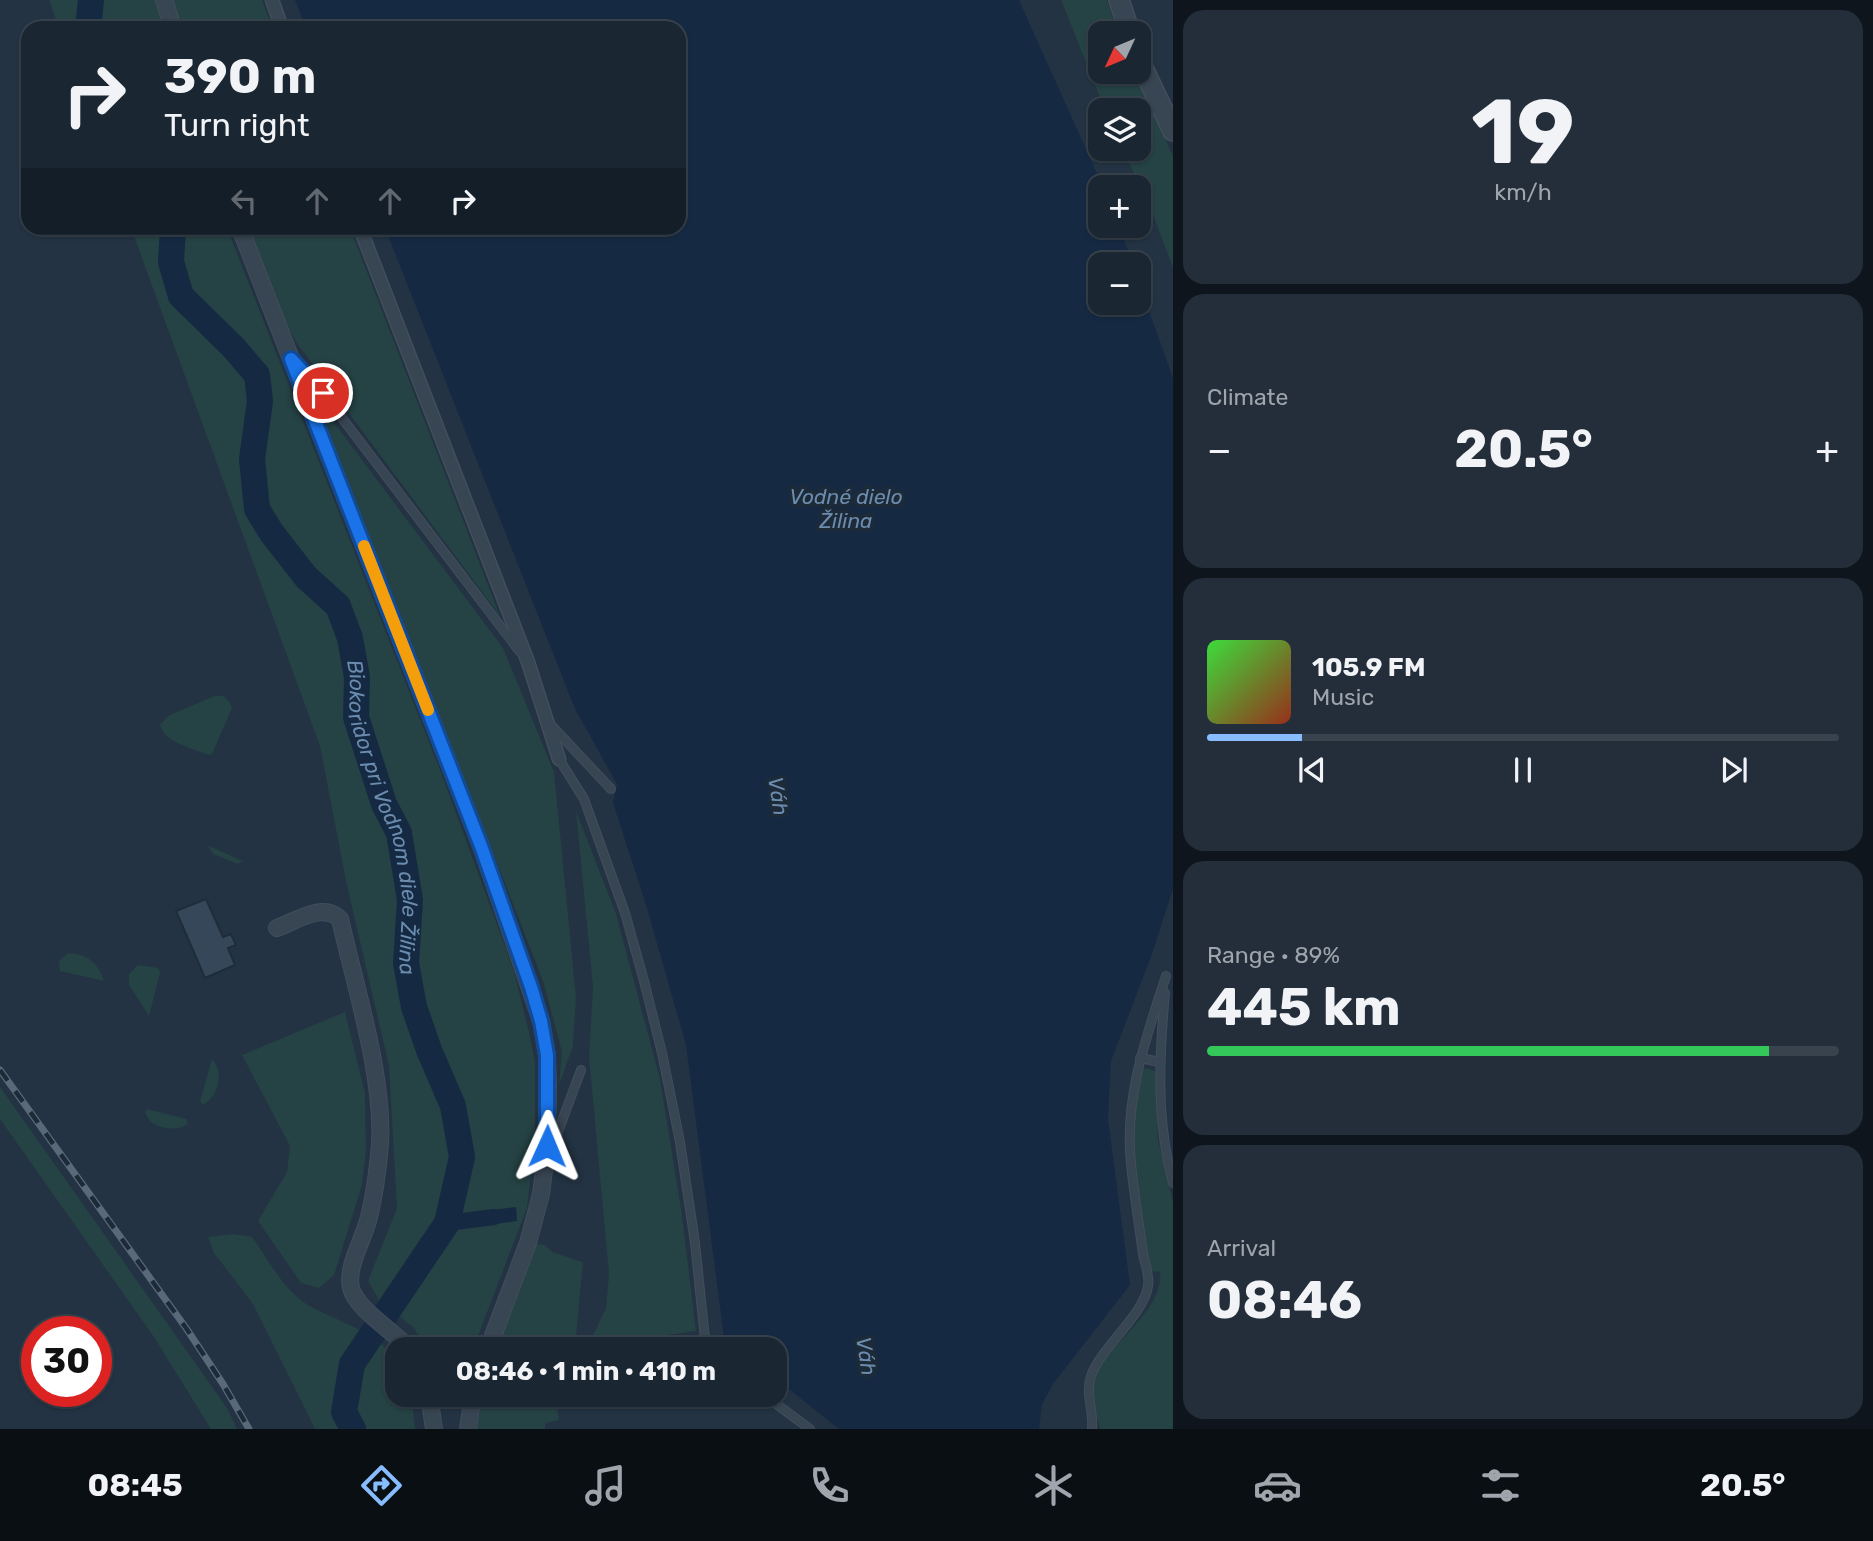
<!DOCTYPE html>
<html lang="en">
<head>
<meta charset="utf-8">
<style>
	body { margin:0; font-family:Rubik,sans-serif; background:#232e3a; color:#f1f3f6; height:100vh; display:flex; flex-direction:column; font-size:26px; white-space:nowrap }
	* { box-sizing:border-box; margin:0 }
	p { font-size:23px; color:#9fa5ac }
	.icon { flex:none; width:38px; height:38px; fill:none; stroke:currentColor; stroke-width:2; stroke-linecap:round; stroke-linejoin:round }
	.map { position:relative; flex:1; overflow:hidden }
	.side { display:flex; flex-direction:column; gap:10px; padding:10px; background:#0e151c; width:700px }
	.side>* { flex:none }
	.top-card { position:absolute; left:21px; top:21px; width:665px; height:214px; border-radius:21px; box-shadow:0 2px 5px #0004,0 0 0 2px #38434d; background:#1a2632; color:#f1f3f6; overflow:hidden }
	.needle { width:46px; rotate:226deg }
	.buttons { position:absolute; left:1088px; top:21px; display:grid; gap:14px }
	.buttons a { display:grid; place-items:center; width:63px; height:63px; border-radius:14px; background:#1a2632; box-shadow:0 2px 5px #0004,0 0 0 2px #38434d; font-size:35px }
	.speed { position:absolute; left:21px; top:1316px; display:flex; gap:14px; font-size:35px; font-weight:700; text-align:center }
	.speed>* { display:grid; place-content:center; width:91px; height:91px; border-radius:50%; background:#1a2632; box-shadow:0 2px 5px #0004,0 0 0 2px #38434d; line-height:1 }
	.speed .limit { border:10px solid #d22; background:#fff; color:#111 }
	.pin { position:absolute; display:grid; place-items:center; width:60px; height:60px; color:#fff; margin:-30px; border:4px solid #fff; border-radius:50%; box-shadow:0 2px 7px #0007 }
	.me { position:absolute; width:77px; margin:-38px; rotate:1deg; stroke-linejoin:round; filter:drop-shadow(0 0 5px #0008) }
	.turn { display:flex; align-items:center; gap:24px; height:147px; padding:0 28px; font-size:32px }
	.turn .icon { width:91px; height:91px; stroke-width:2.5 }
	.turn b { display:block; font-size:49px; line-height:60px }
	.lanes { display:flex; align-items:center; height:66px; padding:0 28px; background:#0003; justify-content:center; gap:35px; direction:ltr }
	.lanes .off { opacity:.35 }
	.big { font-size:52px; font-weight:700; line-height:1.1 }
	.side .tile { flex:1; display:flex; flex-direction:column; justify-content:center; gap:10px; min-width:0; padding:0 24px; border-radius:21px; background:#232e3a }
	.side .dial { align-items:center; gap:0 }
	.dial b { font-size:91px; line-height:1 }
	.song { display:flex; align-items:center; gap:21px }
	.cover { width:84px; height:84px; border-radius:10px; background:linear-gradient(135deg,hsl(120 70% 55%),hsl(10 70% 35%)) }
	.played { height:7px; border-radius:4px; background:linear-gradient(90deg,#87bdff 15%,#38434d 15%) }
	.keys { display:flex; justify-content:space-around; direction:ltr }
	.heat { display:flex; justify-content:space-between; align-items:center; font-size:38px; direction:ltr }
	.charge { height:10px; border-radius:5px; background:linear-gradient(90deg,#34c759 89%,#38434d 0) }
	.trip { position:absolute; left:385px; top:1337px; width:402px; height:70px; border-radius:21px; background:#1a2632; box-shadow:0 2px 5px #0004,0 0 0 2px #38434d; font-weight:700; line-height:70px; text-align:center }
	.tabs { display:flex; height:112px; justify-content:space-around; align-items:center; background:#0a0f14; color:#9fa5ac }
	.tabs .icon { width:49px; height:49px }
	.tabs .selected { color:#87bdff }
	.tabs b { font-size:32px; color:#f1f3f6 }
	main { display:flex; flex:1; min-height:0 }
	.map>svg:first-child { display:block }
</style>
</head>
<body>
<main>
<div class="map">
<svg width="1173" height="1429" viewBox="0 0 1173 1429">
	<rect width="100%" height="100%" fill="#233343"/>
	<!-- green -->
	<g fill="#254244">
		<polygon points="49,0 262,0 273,28 59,28"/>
		<polygon points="1061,0 1107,0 1118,33 1101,33 1101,72 1135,72 1173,156 1173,268 1154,217 1123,149 1139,149 1139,110 1105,110"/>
		<polygon points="131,228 227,228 442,775 514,971 529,1032 535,1062 535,1139 527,1208 473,1349 428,1349 413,1327 379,1300 368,1281 397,1208 389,1066 346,881 320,746"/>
		<polygon points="236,228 350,228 500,616 296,342"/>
		<polygon points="317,400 503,648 554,772 576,997 573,1046 559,1085 562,1052 543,981"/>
		<path d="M214 696H224L230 703 232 708 212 754 209 755C194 749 165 743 160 725L168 716Z"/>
		<polygon points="576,811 616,914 660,1079 682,1215 696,1331 588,1346 606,1308 609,1274 589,1057 593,987"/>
		<polygon points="208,846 209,846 243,861 238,864 213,854"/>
		<path d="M68 953C87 953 99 964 104 981L60 971 59 961Z"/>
		<polygon points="138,965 158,968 160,973 149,1016 129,985 129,974"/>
		<polygon points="345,1012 365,1093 366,1150 362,1185 334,1275 319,1288 301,1283 258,1221 287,1172 290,1146 242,1055"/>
		<path d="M212 1059C225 1073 218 1096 203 1105L200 1101Z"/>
		<path d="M1147 1068 1155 1071 1158 1139 1173 1202V1429H1100C1098 1417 1092 1402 1093 1391 1096 1347 1164 1317 1160 1272L1149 1271C1143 1217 1122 1121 1142 1070Z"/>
		<polygon points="0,1087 227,1408 237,1429 211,1429 154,1337 0,1119"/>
		<path d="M147 1109 186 1119 188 1123C181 1132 160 1129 151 1122 149 1120 146 1114 145 1112Z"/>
		<path d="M234 1234 252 1237C267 1258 281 1285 302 1301 326 1319 391 1333 397 1368 399 1376 397 1386 397 1395H411L415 1429H315L253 1304 214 1253 208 1237Z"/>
		<polygon points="537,1244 545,1245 552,1252 583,1262 575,1347 575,1349 497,1349"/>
		<polygon points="483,1395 555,1395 559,1420 545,1423 545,1429 477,1429"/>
	</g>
	<!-- water -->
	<g fill="#152a42">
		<polygon points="295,0 1019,0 1103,187 1101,187 1101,226 1119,226 1133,264 1101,264 1101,303 1139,303 1139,283 1173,378 1173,889 1151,957 1111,1061 1108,1119 1130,1285 1053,1384 1042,1404 1039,1429 839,1429 775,1378 775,1349 739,1349 724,1338 686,1045 646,905 613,803 617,784 575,709 385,228 679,228 679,28 306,28"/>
		<polygon points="516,1207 517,1221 495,1224 493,1210"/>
	</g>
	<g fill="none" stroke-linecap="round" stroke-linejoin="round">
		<!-- canal -->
		<polyline stroke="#152a42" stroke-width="16" points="447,1223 494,1217"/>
		<!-- river -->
		<g stroke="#152a42" stroke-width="26">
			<polyline points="88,28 91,0"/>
			<path id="s1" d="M173 228 171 262 181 296 234 348 257 375 260 401 252 459 257 509 271 532 306 577 338 606 350 638 357 677 356 717 384 804 399 833 410 900 406 963 414 1007 429 1050 453 1106 462 1157 447 1223 352 1364 344 1412 353 1429"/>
		</g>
	</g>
	<!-- building -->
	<polygon fill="#354759" stroke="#1f2c3a" stroke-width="2" points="206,899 223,937 231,934 236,945 228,948 235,965 205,978 176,911"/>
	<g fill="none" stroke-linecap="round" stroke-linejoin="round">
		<defs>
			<g id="service">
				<polyline points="298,366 323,393 520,652"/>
				<polyline points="550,724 611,789"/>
				<polyline points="559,759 584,799 625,913 644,981 662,1053 680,1142 695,1243 705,1339 709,1349"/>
				<path d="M1165 993C1159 1058 1156 1120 1173 1183"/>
				<polyline points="1140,1058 1160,1062"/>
				<polyline points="549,1144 556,1137 581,1070"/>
				<polyline points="764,1395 810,1429"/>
				<path d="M1092 1429C1094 1411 1085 1394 1091 1376 1101 1347 1144 1315 1148 1286 1150 1277 1145 1264 1143 1254 1139 1224 1134 1194 1131 1164 1124 1098 1146 1038 1166 976"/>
			</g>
			<g id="pedestrian">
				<polyline points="272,0 282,28"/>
				<polyline points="360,228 528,662 559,759"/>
			</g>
			<g id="minor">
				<polyline points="164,0 173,28"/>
				<polyline points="240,228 481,846 541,1021 547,1055 548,1085 547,1146 541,1194 528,1243 488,1349"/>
				<path d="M277 928C296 921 323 902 340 919 355 986 384 1076 380 1144 378 1169 375 1193 369 1217 364 1239 346 1266 351 1288 356 1309 395 1332 409 1349"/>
				<polyline points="429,1395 434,1429"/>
				<polyline points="468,1429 473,1395"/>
			</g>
			<g id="tertiary">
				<polyline points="1119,0 1130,33"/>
				<polyline points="1139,60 1173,131"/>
			</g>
		</defs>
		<!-- service casing -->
		<use href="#service" stroke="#424e5c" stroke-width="10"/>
		<!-- pedestrian casing -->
		<use href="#pedestrian" stroke="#424e5c" stroke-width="15"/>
		<!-- minor casing -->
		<use href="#minor" stroke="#424e5c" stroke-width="18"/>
		<!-- tertiary casing -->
		<use href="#tertiary" stroke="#424e5c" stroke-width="22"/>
		<!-- service -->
		<use href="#service" stroke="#384552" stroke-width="8"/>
		<!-- pedestrian -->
		<use href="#pedestrian" stroke="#384552" stroke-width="12"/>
		<!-- minor -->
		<use href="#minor" stroke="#384552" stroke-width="16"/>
		<!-- tertiary -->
		<use href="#tertiary" stroke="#384552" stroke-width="19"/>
		<defs>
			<polyline id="rail" points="0,1070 186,1328 223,1384 249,1429"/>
		</defs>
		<!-- rail casing -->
		<use href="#rail" stroke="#5a697a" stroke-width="7"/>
		<!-- rail -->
		<use href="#rail" stroke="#1d2a38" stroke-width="4.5" stroke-dasharray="13" stroke-linecap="butt"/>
	</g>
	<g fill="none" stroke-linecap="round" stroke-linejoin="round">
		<defs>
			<polyline id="route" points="323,393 291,359 481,846 531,987 541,1021 547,1055 547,1146"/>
		</defs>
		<!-- route casing -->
		<use href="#route" stroke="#114b97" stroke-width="18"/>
		<!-- route -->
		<use href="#route" stroke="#1a73e8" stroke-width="12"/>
		<!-- slow -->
		<polyline stroke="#f59e0b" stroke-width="12" points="364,546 428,710"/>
	</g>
	<g text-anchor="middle" stroke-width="7" stroke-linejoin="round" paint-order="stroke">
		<!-- water labels -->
		<g font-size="21" font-style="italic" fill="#6b8caf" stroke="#1d2a38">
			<text x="846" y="504">Vodné dielo<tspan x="846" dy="24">Žilina</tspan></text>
			<text transform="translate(778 796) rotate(81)" y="7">Váh</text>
			<text dy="7" stroke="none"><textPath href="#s1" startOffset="660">Biokoridor pri Vodnom diele Žilina</textPath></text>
			<text transform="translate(866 1356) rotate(81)" y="7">Váh</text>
		</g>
	</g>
</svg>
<div class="buttons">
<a><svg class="needle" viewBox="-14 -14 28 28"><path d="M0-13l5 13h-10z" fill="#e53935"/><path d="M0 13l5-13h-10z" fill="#9fa5ac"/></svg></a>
<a><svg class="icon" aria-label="layers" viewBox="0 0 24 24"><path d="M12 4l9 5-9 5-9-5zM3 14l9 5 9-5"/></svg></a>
<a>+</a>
<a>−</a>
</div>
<div class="speed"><div class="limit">30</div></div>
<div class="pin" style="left:323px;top:393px;background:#d93025"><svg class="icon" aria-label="arrive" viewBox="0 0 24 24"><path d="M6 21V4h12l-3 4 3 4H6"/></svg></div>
<svg class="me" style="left:547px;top:1146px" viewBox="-20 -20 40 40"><path d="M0-17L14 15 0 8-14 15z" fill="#1a73e8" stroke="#fff" stroke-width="4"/></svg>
<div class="trip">08:46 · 1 min · 410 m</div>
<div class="top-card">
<div class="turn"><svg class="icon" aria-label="right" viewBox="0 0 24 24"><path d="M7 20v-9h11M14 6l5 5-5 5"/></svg><div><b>390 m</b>Turn right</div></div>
<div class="lanes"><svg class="icon off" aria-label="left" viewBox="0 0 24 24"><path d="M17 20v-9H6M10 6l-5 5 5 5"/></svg><svg class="icon off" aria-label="ahead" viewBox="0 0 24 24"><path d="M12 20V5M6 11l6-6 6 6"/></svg><svg class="icon off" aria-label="ahead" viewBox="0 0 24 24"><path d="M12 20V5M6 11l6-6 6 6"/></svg><svg class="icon" aria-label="right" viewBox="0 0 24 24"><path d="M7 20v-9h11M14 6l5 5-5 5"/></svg></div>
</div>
</div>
<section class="side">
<div class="tile dial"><b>19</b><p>km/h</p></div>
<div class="tile"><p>Climate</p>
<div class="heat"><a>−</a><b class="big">20.5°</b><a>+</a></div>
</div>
<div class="tile">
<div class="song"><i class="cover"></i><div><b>105.9 FM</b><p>Music</p></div></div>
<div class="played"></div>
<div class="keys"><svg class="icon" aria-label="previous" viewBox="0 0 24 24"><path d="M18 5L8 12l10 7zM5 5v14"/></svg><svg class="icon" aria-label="pause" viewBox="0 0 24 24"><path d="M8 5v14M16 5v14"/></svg><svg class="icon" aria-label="next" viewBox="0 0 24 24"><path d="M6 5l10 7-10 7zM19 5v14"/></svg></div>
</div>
<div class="tile"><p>Range · 89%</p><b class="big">445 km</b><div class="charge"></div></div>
<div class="tile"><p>Arrival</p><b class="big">08:46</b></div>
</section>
</main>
<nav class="tabs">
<b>08:45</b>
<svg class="icon selected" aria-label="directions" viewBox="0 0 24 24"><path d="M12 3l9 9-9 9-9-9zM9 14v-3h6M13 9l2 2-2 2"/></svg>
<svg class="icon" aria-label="music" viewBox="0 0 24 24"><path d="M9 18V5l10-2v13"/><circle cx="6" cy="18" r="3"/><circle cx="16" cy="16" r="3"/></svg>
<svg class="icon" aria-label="phone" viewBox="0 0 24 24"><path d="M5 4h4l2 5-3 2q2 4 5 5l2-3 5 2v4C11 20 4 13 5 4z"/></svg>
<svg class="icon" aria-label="climate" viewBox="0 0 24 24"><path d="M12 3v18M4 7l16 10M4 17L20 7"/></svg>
<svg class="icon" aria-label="car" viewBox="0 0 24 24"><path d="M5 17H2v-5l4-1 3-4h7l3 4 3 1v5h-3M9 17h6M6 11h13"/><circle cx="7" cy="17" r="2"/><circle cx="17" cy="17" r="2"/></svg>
<svg class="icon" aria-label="filters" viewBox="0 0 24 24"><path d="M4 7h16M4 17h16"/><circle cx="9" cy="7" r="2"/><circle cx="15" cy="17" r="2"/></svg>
<b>20.5°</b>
</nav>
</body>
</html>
